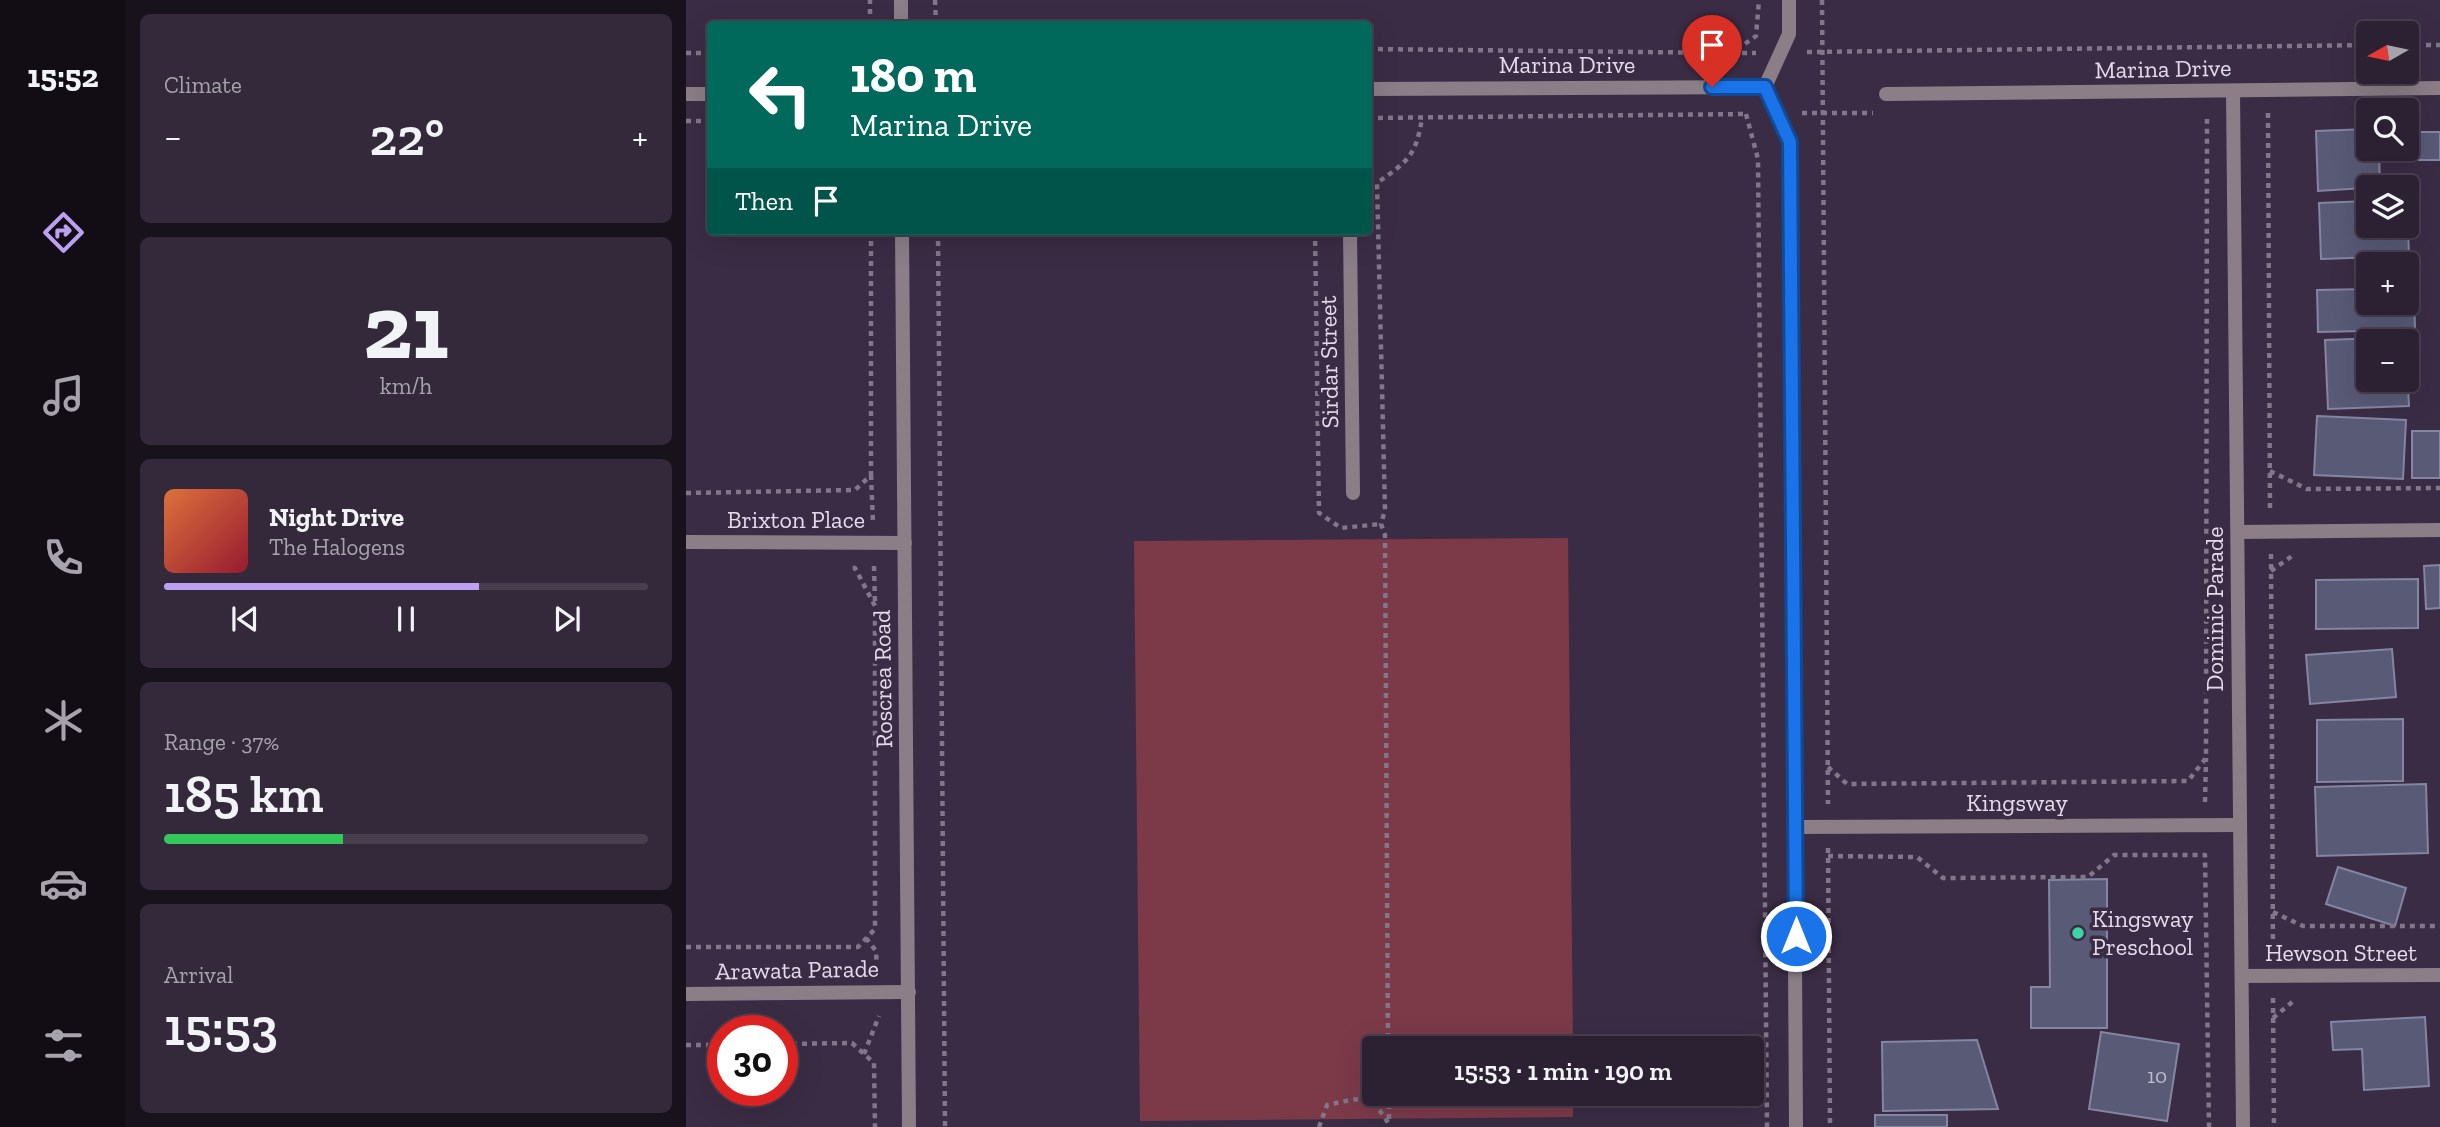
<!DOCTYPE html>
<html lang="en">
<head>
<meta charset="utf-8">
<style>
	body { margin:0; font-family:"Zilla Slab",serif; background:#34293b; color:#f1f3f6; height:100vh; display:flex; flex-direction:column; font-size:26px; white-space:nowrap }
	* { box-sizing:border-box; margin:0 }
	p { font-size:23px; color:#a6a3ac }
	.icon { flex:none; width:38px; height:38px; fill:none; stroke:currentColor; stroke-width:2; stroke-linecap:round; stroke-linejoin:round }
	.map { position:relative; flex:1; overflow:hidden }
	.details { display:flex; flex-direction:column; gap:14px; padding:14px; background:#18121c; width:560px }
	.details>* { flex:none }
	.top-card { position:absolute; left:21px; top:21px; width:665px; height:214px; border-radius:7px; box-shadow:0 7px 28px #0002,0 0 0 2px #483e4e; background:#00695c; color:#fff; overflow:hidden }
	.needle { width:46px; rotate:261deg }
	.fabs { position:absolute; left:1670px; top:21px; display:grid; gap:14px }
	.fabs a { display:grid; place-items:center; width:63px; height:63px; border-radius:7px; background:#2c2133; box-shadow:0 7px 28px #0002,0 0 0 2px #483e4e; font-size:35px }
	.speed { position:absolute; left:21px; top:1015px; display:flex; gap:14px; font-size:35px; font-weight:700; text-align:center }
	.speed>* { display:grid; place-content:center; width:91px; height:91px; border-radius:50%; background:#2c2133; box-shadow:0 7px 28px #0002,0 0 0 2px #483e4e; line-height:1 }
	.speed .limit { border:10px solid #d22; background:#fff; color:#111 }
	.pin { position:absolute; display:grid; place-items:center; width:60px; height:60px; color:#fff; margin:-72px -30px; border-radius:50% 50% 50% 0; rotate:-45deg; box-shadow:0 0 7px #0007 }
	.pin .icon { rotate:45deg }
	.me { position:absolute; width:77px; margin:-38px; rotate:0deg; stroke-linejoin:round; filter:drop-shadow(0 0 5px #0008) }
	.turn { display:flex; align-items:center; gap:24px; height:147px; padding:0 28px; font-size:32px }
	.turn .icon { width:91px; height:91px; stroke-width:2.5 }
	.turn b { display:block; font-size:49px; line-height:60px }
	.then { display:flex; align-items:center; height:66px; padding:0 28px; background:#0003; gap:14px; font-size:26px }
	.big { font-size:52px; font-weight:600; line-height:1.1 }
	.details .card { flex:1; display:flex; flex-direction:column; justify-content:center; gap:10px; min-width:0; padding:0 24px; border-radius:10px; background:#34293b }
	.details .dial { align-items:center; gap:0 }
	.dial b { font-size:91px; line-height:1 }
	.song { display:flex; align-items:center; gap:21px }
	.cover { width:84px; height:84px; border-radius:10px; background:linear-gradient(135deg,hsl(20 70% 55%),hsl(350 70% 35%)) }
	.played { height:7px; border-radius:4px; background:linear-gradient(90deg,#bca0f2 65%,#483e4e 65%) }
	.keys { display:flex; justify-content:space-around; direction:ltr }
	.heat { display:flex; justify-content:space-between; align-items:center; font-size:38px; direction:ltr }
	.charge { height:10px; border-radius:5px; background:linear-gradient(90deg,#34c759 37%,#483e4e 0) }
	.trip { position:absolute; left:676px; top:1036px; width:402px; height:70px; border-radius:7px; background:#2c2133; box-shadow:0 7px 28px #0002,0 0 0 2px #483e4e; font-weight:600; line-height:70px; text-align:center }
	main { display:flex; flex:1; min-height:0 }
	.menu { display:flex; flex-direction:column; width:126px; justify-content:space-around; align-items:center; background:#120d14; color:#a6a3ac }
	.menu .icon { width:49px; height:49px }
	.menu .current { color:#bca0f2 }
	.menu b { font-size:32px; color:#f1f3f6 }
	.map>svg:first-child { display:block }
</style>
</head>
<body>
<main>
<nav class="menu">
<b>15:52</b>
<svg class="icon current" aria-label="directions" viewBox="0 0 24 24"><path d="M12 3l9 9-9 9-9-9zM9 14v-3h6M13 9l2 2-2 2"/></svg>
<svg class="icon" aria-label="music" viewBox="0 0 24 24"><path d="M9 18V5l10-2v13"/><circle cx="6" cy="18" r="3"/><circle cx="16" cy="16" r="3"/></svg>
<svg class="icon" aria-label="phone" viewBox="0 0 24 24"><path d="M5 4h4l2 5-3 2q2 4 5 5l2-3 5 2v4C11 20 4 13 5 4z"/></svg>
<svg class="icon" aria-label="climate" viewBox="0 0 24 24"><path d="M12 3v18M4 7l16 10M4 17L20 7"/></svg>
<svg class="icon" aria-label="car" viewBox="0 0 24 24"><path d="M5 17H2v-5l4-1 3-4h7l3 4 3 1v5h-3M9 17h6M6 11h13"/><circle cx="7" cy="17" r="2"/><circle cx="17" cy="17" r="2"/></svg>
<svg class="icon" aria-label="filters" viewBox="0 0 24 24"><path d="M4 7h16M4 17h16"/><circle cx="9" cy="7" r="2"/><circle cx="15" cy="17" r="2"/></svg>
</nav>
<section class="details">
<div class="card"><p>Climate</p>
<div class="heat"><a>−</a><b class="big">22°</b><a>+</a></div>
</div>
<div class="card dial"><b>21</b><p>km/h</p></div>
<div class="card">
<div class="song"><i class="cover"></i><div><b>Night Drive</b><p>The Halogens</p></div></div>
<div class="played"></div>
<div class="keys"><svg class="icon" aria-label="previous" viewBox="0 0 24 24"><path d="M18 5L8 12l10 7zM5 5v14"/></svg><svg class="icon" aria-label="pause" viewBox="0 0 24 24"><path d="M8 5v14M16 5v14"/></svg><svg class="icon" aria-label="next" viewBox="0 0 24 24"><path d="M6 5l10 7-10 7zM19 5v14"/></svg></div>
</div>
<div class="card"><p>Range · 37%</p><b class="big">185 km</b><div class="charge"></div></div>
<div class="card"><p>Arrival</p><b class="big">15:53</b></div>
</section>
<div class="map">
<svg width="1754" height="1127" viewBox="0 0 1754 1127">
	<rect width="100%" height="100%" fill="#3a2c44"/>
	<!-- green -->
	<polygon fill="#7c3a49" points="882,538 887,1048 688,1048 688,1094 887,1094 887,1117 454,1121 448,541"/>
	<!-- building -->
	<g fill="#585a76" stroke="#8385a3" stroke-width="2">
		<polygon points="1682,129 1682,149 1693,149 1694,187 1632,191 1630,131"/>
		<rect x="1731" y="132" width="23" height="28"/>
		<polygon points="1721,199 1723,256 1635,259 1633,203 1682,201 1682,226 1720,226"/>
		<polygon points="1720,288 1728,288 1729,330 1632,332 1631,290 1682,289 1682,303 1720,303"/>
		<polygon points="1720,337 1720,341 1682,341 1682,380 1720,380 1720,350 1723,406 1642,409 1639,340"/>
		<polygon points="1631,416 1720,420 1717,479 1628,475"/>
		<rect x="1726" y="431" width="28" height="47"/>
		<polygon points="1754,565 1754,608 1740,609 1738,566"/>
		<polygon points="1732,579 1732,628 1630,629 1630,580"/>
		<polygon points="1706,649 1710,697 1624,704 1620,655"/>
		<polygon points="1717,719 1717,781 1631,782 1631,720"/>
		<polygon points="1740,784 1742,853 1631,856 1629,787"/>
		<polygon points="1652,867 1720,888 1709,926 1640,904"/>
		<polygon points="1421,879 1421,1028 1345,1028 1345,987 1364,987 1363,880"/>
		<polygon points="1739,1017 1743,1086 1678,1090 1676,1049 1647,1050 1645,1022"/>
		<polygon points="1415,1032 1493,1044 1481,1121 1403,1109"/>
		<polygon points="1291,1040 1312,1109 1197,1111 1196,1042"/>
		<rect x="1189" y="1115" width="72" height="12"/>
	</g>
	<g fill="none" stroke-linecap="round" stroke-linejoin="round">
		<!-- path -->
		<g stroke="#81768a" stroke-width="4.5" stroke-dasharray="5 5" stroke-linecap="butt">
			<polyline points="249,0 250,24"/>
			<polyline points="1136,0 1142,804"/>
			<polyline points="184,24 184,0"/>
			<polyline points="1720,45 1754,45"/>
			<polyline points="682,49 1046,53 1070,36 1073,0"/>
			<polyline points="1121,52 1682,45"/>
			<polyline points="0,53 24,53"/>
			<polyline points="1046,53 1070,53"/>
			<polyline points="1116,113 1187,113"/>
			<polyline points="1582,113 1584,510"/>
			<polyline points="1060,114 1072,159 1081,1127"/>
			<polyline points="682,118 1061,114"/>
			<polyline points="0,121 24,121"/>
			<polyline points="252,231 259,1127"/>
			<polyline points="629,231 633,513 655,528 695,524"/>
			<polyline points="1584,471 1621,489 1754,488"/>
			<polyline points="185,475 187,523"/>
			<polyline points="0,493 169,490 185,475 185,231"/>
			<polyline points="1585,554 1587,955"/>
			<polyline points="188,566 189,603"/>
			<polyline points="1585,571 1606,556"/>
			<polyline points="1142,767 1161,784 1502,781 1520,758 1521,119"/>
			<polyline points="1519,802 1520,758"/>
			<polyline points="1142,848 1144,1127"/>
			<polyline points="1142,856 1231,857 1257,878 1402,877 1428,855 1519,855 1523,1127"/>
			<polyline points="1587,912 1617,926 1754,926"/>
			<polyline points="180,938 190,951 191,972"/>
			<polyline points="0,947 172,947 189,929 189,606 169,568 165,568"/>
			<polyline points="1587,998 1588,1127"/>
			<polyline points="1587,1018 1610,999"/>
			<polyline points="96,1044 166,1043 188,1063 189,1127"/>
			<polyline points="0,1045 37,1045"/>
			<path d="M702 1048 699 535 695 524 699 510 691 183C722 161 730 156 736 118"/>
			<polyline points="178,1054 193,1016"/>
			<polyline points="703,1094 703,1123"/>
			<path d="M633 1127 641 1105C676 1098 682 1091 703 1124"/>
		</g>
		<!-- minor -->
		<g stroke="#8b7e87" stroke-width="14">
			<polyline points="1103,0 1103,34 1079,87 1104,142 1110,1127"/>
			<polyline points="215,24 215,0"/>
			<polyline points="682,89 1079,87"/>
			<polyline points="1547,91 1557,1127"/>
			<polyline points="0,94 24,94"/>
			<polyline points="1200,94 1754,88"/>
			<polyline points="216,231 223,1127"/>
			<polyline points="664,231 667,493"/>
			<polyline points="1552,532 1754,530"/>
			<polyline points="0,542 219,543"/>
			<polyline points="1110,827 1553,825"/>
			<polyline points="1556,976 1754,975"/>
			<polyline points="0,994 223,992"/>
		</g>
	</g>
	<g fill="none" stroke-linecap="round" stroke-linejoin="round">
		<defs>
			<polyline id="route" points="1026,87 1079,87 1104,142 1110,936"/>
		</defs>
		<!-- route casing -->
		<use href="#route" stroke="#114b97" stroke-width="18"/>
		<!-- route -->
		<use href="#route" stroke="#1a73e8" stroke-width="12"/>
	</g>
	<!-- markers -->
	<circle fill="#3cd4a4" stroke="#3a2c44" stroke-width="2.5" cx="1392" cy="933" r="7"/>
	<g text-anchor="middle" stroke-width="7" stroke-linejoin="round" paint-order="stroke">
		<!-- number labels -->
		<g font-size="21" fill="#c0bacd">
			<text x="1471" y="1083">10</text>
		</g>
		<!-- street labels -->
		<g font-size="24" fill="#e3daea" stroke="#3a2c44">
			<text x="881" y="73">Marina Drive</text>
			<text transform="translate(1477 69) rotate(-1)" y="8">Marina Drive</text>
			<text transform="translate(643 362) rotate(-91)" y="8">Sirdar Street</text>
			<text x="110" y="528">Brixton Place</text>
			<text transform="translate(1529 609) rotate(-90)" y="8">Dominic Parade</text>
			<text transform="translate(197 679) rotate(-91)" y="8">Roscrea Road</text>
			<text x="1331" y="811">Kingsway</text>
			<text x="1655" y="961">Hewson Street</text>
			<text transform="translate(111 970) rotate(-1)" y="8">Arawata Parade</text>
		</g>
		<!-- poi labels -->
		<g font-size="24" fill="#e3daea" stroke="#3a2c44" text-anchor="start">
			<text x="1406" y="927">Kingsway<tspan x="1406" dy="28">Preschool</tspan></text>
		</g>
	</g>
</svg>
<div class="fabs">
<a><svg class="needle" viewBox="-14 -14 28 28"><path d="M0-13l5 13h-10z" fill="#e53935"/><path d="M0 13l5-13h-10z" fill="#a6a3ac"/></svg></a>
<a><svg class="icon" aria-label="search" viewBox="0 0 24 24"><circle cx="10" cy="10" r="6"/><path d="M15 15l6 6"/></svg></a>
<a><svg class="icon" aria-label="layers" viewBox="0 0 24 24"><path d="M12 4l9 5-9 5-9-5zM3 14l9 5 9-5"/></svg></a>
<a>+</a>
<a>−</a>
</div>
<div class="speed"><div class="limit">30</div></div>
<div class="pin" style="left:1026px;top:87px;background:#d93025"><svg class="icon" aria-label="arrive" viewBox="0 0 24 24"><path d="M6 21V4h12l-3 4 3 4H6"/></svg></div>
<svg class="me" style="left:1110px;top:936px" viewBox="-20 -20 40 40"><circle r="17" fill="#1a73e8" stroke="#fff" stroke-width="3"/><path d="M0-11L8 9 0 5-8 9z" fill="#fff"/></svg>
<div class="trip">15:53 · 1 min · 190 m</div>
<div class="top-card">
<div class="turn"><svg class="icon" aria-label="left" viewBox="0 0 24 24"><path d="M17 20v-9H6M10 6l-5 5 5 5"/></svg><div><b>180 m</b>Marina Drive</div></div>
<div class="then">Then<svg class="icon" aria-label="arrive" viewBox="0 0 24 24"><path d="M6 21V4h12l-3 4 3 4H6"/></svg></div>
</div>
</div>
</main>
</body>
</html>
